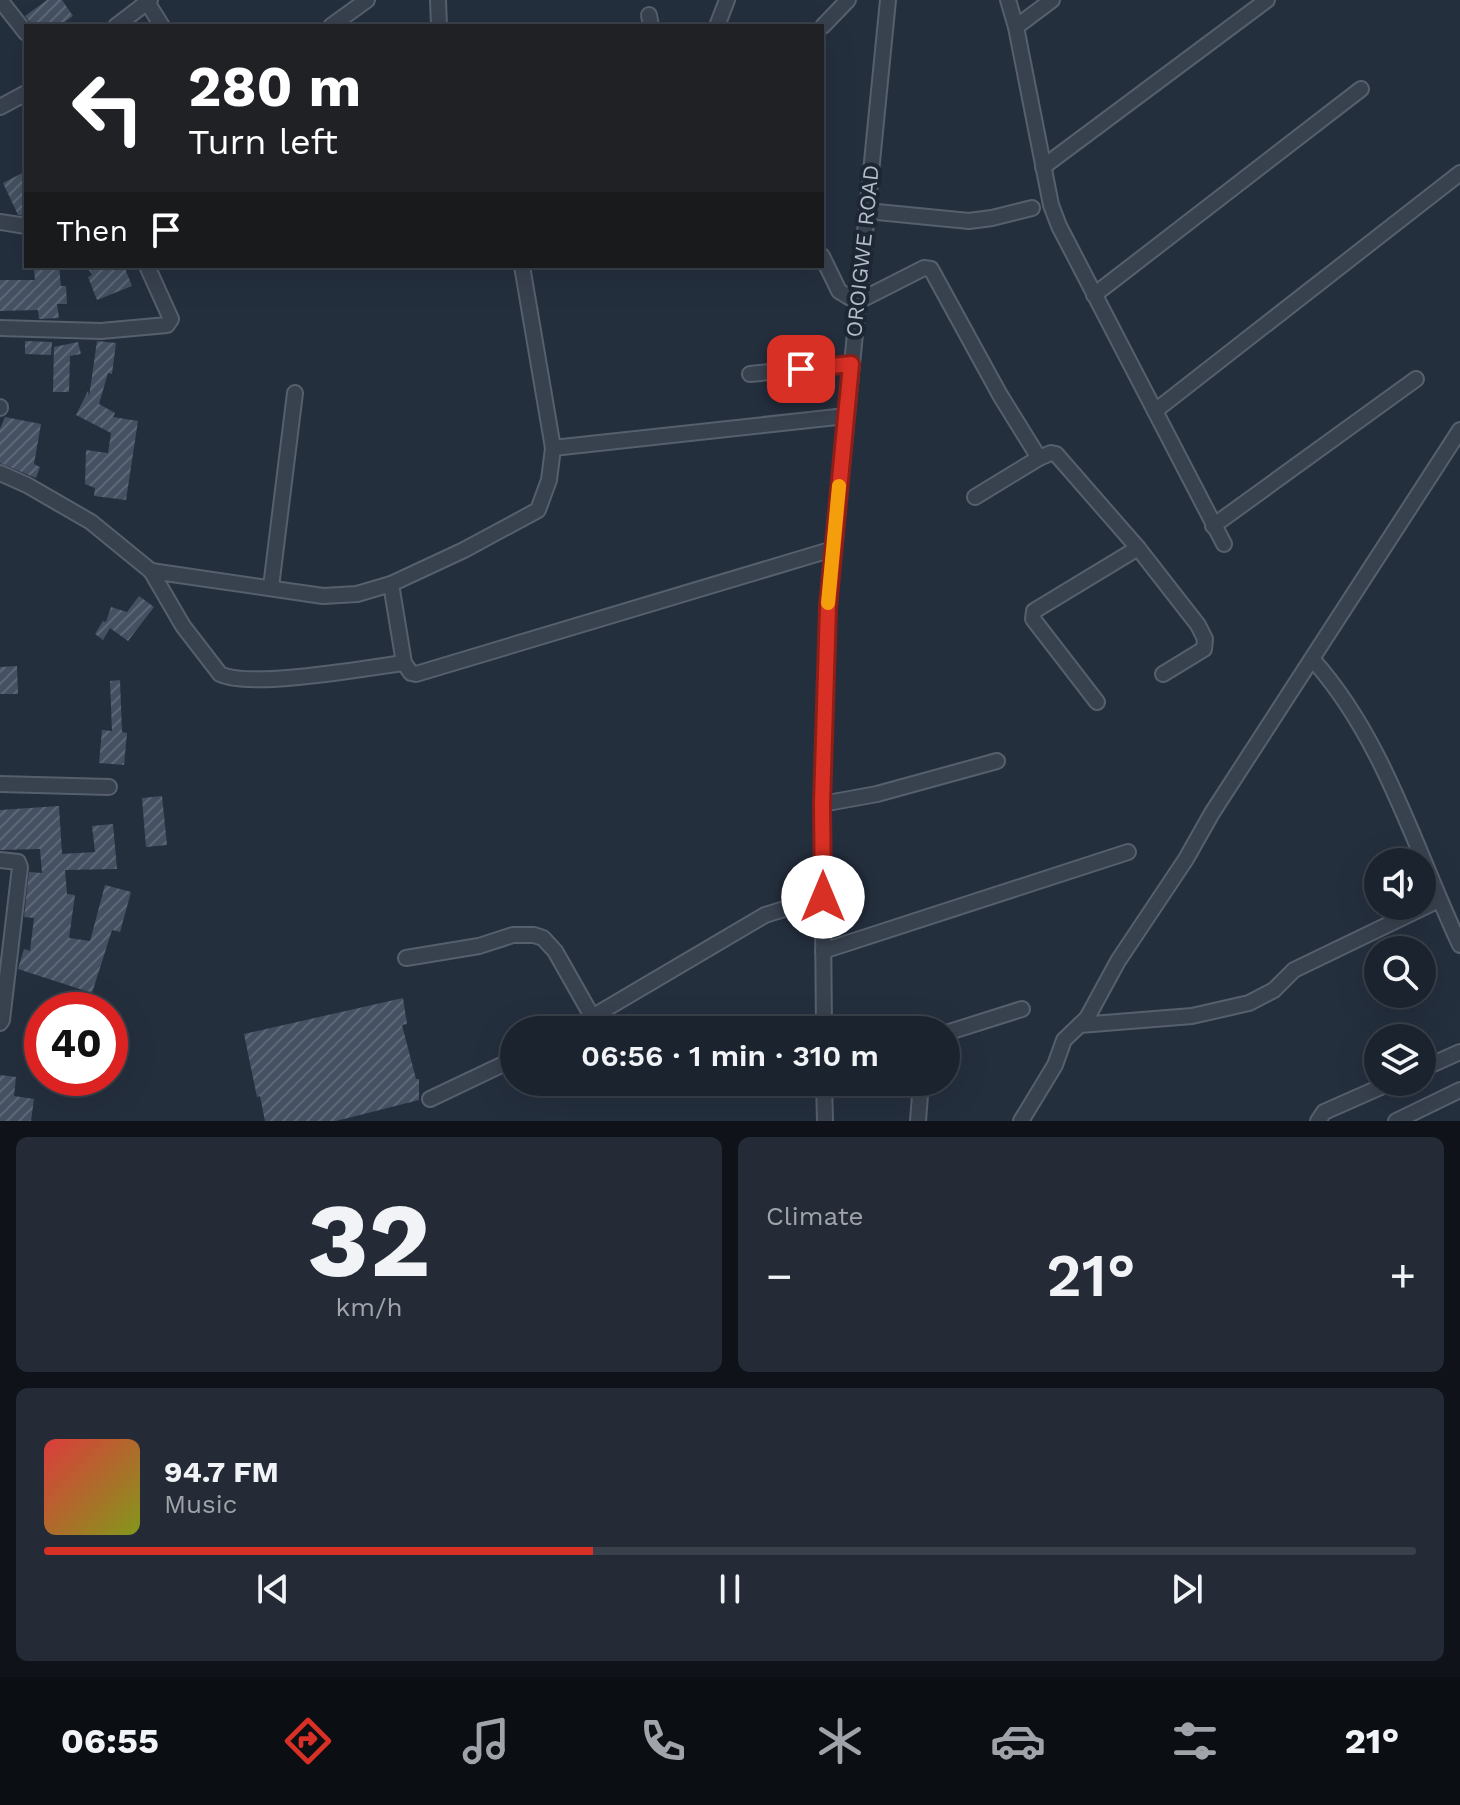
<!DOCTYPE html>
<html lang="en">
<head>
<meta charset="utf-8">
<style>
	body { margin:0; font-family:"Work Sans",sans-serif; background:#242b36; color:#f1f3f6; height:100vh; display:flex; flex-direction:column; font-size:30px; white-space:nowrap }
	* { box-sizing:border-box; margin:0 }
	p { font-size:26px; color:#a0a4aa }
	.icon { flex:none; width:44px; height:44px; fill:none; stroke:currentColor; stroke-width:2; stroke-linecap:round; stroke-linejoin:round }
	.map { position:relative; height:1121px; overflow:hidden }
	.panel { display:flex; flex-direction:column; gap:16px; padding:16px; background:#0f1319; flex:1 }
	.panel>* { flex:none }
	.guide { position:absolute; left:24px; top:24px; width:800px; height:244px; border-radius:0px; box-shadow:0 8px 32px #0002,0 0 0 2px #39404a; background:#202124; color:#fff; overflow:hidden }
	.buttons { position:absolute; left:1364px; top:848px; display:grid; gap:16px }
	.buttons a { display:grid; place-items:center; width:72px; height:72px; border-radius:50%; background:#1b232e; box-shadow:0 8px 32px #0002,0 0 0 2px #39404a; font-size:40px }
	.speed { position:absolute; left:24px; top:992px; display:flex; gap:16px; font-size:40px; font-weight:700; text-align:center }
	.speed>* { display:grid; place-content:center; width:104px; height:104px; border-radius:50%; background:#1b232e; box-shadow:0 8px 32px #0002,0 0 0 2px #39404a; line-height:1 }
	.speed .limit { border:12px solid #d22; background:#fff; color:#111 }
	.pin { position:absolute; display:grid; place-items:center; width:68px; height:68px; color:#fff; margin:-34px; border-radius:16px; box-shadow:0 4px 12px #0006 }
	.me { position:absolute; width:88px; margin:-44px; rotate:0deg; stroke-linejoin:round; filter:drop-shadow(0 0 6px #0008) }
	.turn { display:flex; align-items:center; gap:28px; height:168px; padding:0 32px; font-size:36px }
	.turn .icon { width:104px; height:104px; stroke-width:2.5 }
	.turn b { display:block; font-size:56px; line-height:68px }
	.then { display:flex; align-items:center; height:76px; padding:0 32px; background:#0003; gap:16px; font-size:30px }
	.big { font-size:60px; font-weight:600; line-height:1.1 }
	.panel .card { flex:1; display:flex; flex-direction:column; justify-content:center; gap:12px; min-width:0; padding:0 28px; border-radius:12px; background:#242b36 }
	.panel .dial { align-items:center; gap:0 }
	.dial b { font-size:104px; line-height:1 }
	.song { display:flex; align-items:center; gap:24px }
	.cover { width:96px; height:96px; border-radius:12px; background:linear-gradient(135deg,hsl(0 70% 55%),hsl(70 70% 35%)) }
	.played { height:8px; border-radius:4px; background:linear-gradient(90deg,#d93025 40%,#39404a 40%) }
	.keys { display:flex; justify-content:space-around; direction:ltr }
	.heat { display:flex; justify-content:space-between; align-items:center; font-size:44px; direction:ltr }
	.panel .tiles { flex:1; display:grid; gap:16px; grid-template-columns:1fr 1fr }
	.card:last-child { grid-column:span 2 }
	.trip { position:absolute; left:500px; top:1016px; width:460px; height:80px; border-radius:40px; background:#1b232e; box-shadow:0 8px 32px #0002,0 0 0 2px #39404a; font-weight:600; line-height:80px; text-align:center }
	.menu { display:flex; height:128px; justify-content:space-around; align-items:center; background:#0b0e12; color:#a0a4aa }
	.menu .icon { width:56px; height:56px }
	.menu .current { color:#d93025 }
	.menu b { font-size:36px; color:#f1f3f6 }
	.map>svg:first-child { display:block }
</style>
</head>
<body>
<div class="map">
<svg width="1460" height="1121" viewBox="0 0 1460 1121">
	<defs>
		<pattern id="building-hatch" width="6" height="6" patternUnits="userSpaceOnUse" patternTransform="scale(2)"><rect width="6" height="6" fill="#455162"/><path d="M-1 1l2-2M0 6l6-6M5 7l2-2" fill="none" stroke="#5d6877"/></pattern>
	</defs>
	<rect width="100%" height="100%" fill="#242f3e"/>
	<!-- building -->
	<g fill="url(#building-hatch)">
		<polygon points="47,0 62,0 73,16 59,26 33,26 25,16"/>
		<polygon points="26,171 26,216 18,215 3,183"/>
		<polygon points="86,266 124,266 132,286 97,300 88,277 92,275"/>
		<polygon points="59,267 61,286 66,286 67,304 57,304 59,318 39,319 38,310 0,311 0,280 35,280 34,270"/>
		<polygon points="25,341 52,342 51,355 25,354"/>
		<polygon points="97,341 116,343 112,374 108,373 99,404 115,413 113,417 138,421 126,500 94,496 95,488 85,484 86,450 108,453 111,433 76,415 88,391 89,397"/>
		<polygon points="78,342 81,354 70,356 69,392 53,392 54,347"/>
		<polygon points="5,417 41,424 34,464 40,467 36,478 0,463 0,429"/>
		<polygon points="139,596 154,607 128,641 110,628 103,640 95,634 103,621 106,622 111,607 127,612"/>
		<polygon points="17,666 18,694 0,694 0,667"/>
		<polygon points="120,680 122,732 127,733 124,765 99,763 102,730 112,731 110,681"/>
		<polygon points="162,796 167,845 146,847 142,798"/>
		<polygon points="59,806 62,854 95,852 92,826 113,824 117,869 65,870 67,894 75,895 69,938 90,941 105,885 131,892 120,932 112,930 92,993 18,969 24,949 30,951 34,918 24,917 29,872 42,873 40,849 0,850 0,810"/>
		<polygon points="403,998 407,1024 402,1025 416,1079 419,1079 419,1100 336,1121 265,1121 260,1096 257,1097 244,1034"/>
		<polygon points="0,1075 16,1077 14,1096 34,1099 31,1121 0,1121"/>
	</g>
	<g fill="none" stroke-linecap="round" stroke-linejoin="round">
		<defs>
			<g id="minor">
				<polyline points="0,0 26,33"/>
				<polyline points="438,0 439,26"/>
				<polyline points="1008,0 1016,27 1051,205 1059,226 1224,544"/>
				<polyline points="147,2 162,26"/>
				<polyline points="649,15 651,26"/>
				<polyline points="116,26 150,0"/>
				<polyline points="331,26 367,0"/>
				<polyline points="717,26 727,0"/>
				<polyline points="823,26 848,0"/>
				<polyline points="1016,27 1052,0"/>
				<polyline points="0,107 26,93"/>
				<polyline points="1043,167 1267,0"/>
				<polyline points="867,211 969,221 992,218 1032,208"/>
				<polyline points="0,222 26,226"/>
				<polyline points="822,256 839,291 857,302 924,268 931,269 1000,395 1039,458 1051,453 1056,454 1138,548 1198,625 1205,639 1204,649 1163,674"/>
				<polyline points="1094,295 1361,89"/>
				<polyline points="0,328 101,331 167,325 171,319 147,266"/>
				<polyline points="750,374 851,364"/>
				<polyline points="0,408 0,407"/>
				<polyline points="1155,411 1460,173"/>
				<polyline points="553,448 846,416"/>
				<path d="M0 473 27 485 91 522 151 571 183 626 220 674C251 689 365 668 404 663"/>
				<polyline points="975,497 1039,458"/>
				<polyline points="1213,526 1416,379"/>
				<polyline points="151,571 323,596 357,594 391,584 464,550 538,510 549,480 553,448 522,266"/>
				<polyline points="391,584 404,663 411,673 416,674 833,549"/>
				<polyline points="271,587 295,393"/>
				<path d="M1313 660C1384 739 1415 849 1460 945"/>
				<polyline points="1097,702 1033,619 1034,611 1138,548"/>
				<polyline points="0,784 109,787"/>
				<polyline points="822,804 877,794 997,761"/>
				<polyline points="0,860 18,862 20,867 2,1020 0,1023"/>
				<polyline points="823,951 1128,852"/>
				<polyline points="406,958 479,946 513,935 534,935 543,938 555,951 593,1018"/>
				<polyline points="1080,1025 1192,1016 1249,1003 1274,990 1294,970 1439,900"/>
				<polyline points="570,1030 765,915 823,897"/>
				<polyline points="824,1030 822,804 828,607 888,0"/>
				<polyline points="946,1033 1022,1009"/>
				<polyline points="1422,1069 1460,1052"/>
				<polyline points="824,1082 825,1121"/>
				<polyline points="430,1099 514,1059"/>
				<polyline points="918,1121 921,1082"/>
				<polyline points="1021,1121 1055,1065 1064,1040 1087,1018 1118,961 1186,859 1212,813 1460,430"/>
				<polyline points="1318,1121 1324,1112 1392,1082"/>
				<polyline points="1396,1121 1460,1090"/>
			</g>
		</defs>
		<!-- minor casing -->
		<use href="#minor" stroke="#565f6c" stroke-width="18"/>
		<!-- minor -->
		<use href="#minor" stroke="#38414e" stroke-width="14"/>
	</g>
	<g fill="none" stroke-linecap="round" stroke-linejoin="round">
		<defs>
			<polyline id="route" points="801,369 851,364 828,607 822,804 823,897"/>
		</defs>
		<!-- route casing -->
		<use href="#route" stroke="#8d1f18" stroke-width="20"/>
		<!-- route -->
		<use href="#route" stroke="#d93025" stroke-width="14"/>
		<!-- slow -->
		<polyline stroke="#f59e0b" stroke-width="14" points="828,603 839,486"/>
	</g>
	<g text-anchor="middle" stroke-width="8" stroke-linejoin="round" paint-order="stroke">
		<!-- street labels -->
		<g font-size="22" fill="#b4bcc9" stroke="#1d2633">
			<text transform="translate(862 251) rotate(-84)" y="8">OROIGWE ROAD</text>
		</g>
	</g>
</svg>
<div class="buttons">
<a><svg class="icon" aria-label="sound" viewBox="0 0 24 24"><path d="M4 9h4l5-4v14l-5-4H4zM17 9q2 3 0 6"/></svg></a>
<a><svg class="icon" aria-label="search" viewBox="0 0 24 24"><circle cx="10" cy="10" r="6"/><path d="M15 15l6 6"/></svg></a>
<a><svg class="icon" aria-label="layers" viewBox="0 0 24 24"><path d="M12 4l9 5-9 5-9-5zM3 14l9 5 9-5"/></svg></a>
</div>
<div class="speed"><div class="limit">40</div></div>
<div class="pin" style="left:801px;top:369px;background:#d93025"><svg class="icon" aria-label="arrive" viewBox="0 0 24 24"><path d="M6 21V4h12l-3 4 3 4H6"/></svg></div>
<svg class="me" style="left:823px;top:897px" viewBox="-20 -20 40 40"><circle r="19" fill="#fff"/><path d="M0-13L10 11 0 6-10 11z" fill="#d93025"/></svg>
<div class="trip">06:56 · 1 min · 310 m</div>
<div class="guide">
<div class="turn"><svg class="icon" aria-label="left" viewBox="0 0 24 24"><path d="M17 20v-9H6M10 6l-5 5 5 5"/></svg><div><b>280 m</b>Turn left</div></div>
<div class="then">Then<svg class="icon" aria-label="arrive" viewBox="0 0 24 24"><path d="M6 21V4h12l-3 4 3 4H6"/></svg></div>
</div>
</div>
<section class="panel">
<div class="tiles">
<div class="card dial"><b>32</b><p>km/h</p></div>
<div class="card"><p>Climate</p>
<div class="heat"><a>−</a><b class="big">21°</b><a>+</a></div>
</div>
<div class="card">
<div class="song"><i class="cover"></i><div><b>94.7 FM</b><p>Music</p></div></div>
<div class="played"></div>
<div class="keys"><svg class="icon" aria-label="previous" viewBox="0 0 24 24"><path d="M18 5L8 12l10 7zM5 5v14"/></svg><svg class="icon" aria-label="pause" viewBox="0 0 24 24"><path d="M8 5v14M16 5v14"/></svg><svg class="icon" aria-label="next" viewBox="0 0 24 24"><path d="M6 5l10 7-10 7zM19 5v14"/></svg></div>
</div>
</div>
</section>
<nav class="menu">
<b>06:55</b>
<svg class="icon current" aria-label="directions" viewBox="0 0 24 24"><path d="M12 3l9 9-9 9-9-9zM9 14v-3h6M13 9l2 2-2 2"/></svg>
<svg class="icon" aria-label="music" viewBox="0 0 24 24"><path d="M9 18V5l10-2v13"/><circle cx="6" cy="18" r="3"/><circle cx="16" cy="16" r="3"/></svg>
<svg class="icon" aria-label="phone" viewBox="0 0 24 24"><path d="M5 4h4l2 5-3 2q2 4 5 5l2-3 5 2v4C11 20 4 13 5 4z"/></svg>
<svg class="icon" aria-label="climate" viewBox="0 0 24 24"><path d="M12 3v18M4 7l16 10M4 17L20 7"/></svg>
<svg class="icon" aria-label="car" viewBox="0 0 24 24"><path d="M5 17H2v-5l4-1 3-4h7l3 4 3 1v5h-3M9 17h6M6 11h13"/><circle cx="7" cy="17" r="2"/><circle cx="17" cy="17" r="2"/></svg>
<svg class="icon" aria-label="filters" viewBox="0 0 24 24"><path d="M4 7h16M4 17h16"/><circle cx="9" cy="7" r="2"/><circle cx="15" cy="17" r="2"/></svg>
<b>21°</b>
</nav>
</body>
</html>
